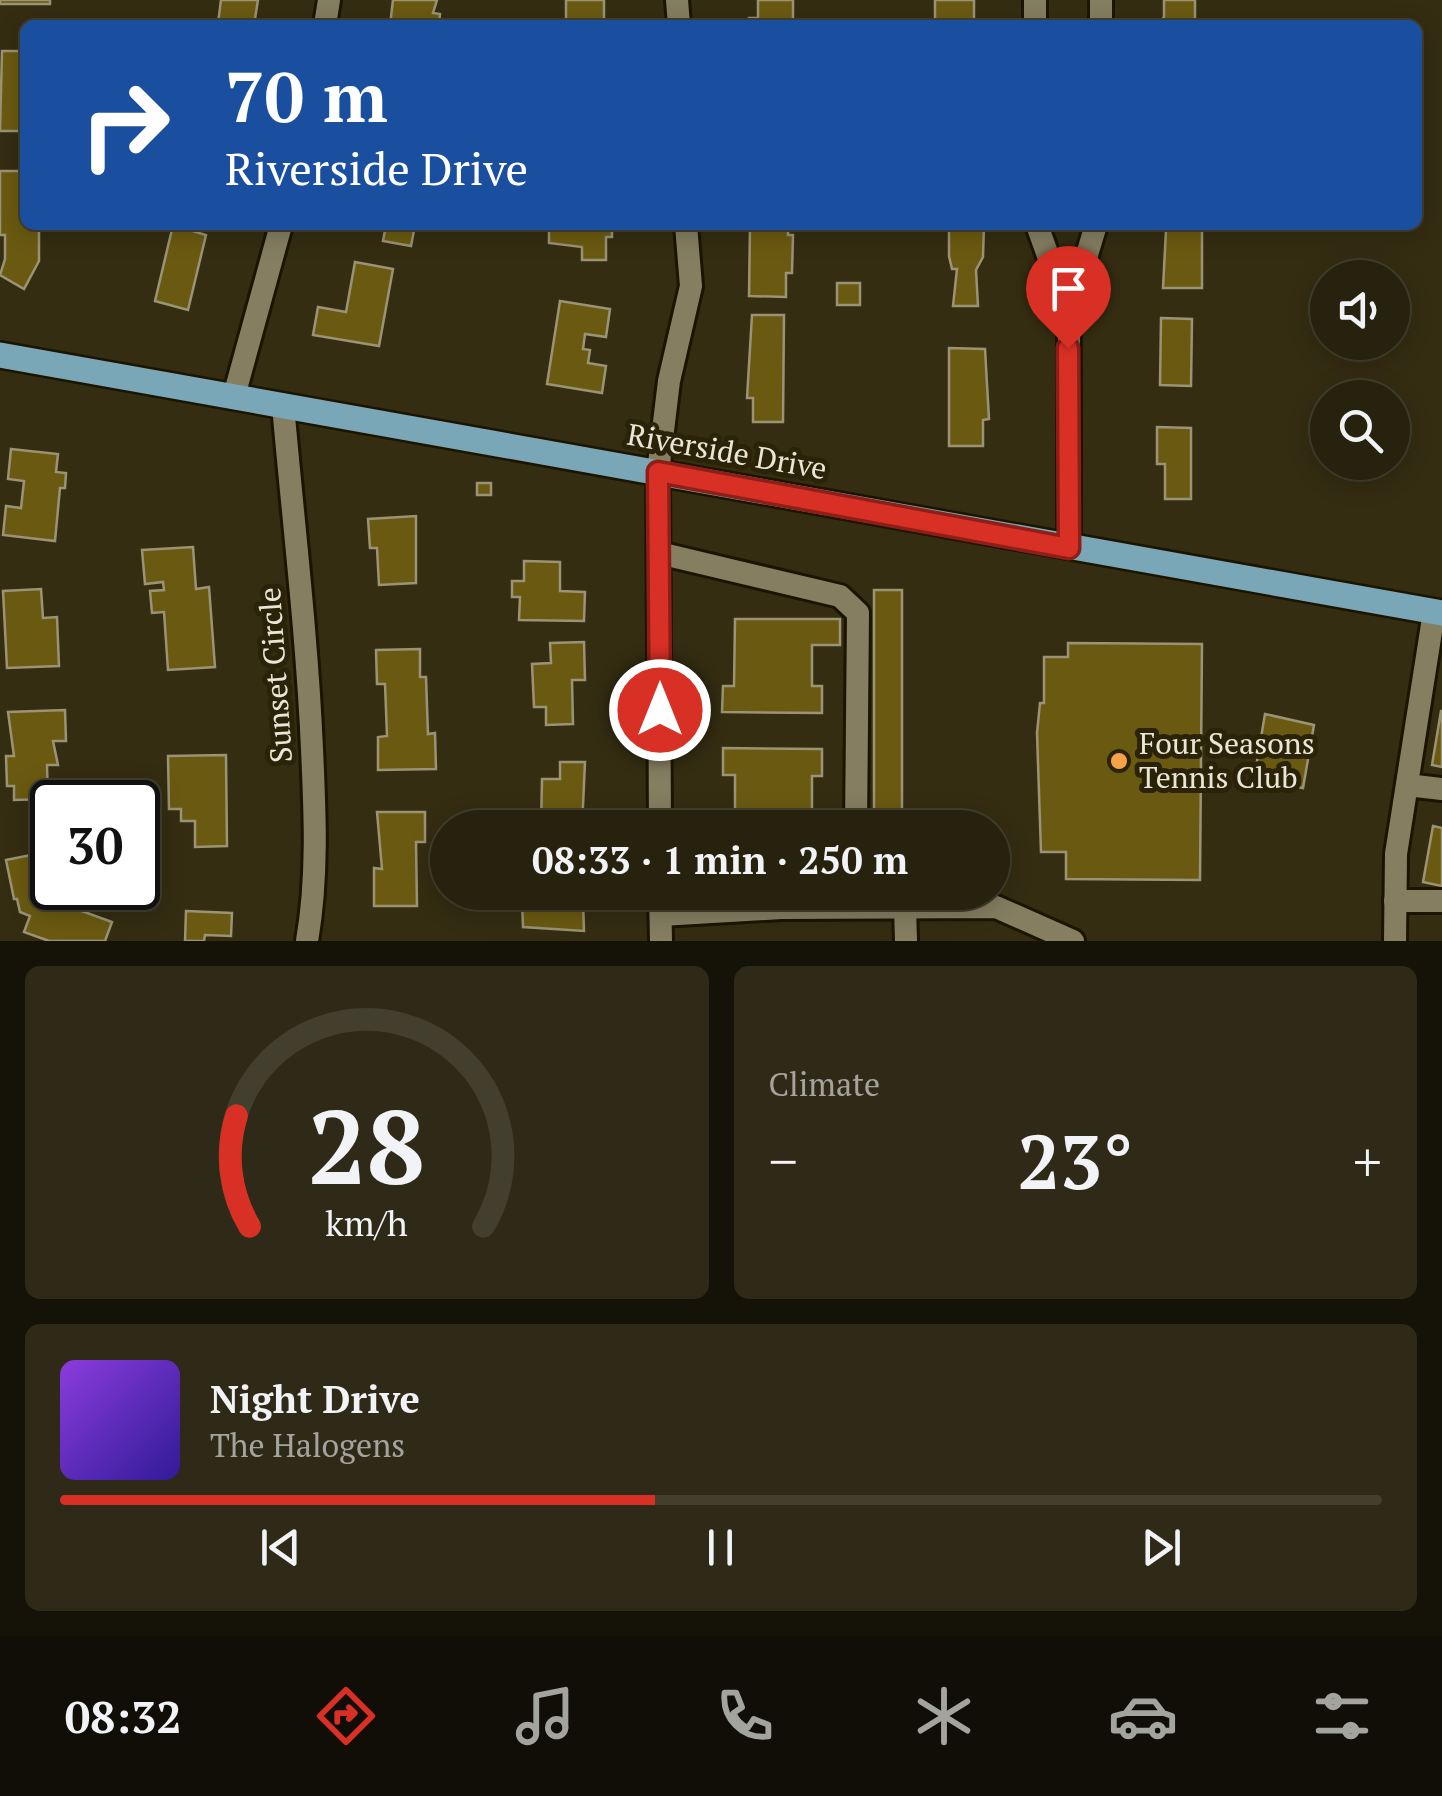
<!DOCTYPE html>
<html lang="en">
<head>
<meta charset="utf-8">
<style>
	body { margin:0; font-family:"PT Serif",serif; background:#2f2a17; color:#f1f3f6; height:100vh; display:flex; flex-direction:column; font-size:38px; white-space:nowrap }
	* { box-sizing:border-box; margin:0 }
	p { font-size:32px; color:#a4a49e }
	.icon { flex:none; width:55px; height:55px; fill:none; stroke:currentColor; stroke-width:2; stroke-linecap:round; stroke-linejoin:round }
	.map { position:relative; height:941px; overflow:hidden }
	.sheet { display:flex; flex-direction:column; gap:25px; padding:25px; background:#151308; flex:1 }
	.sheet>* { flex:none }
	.guide { position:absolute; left:20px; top:20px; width:1402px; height:210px; border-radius:15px; box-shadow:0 5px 25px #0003,0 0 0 2px #433f2e; background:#1a4fa0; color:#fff; overflow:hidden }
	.fabs { position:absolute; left:1310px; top:260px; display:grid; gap:20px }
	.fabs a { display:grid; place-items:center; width:100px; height:100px; border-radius:50%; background:#27220e; box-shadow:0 5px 25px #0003,0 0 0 2px #433f2e; font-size:50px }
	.speed { position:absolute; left:30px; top:780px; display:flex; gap:20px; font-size:50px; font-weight:700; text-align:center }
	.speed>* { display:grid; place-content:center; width:130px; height:130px; border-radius:50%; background:#27220e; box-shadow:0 5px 25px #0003,0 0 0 2px #433f2e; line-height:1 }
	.speed .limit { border:5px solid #111; border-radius:15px; background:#fff; color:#111 }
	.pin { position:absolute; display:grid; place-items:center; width:85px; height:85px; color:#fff; margin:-102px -42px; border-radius:50% 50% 50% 0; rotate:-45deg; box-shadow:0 0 10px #0007 }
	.pin .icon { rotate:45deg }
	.me { position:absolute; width:110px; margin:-55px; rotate:0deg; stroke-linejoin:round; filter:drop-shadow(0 0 8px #0008) }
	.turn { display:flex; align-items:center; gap:35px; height:210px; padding:0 40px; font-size:45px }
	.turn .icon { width:130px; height:130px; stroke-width:2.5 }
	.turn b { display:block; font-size:70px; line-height:85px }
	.big { font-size:75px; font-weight:800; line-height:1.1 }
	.sheet .card { flex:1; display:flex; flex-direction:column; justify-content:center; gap:15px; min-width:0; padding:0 35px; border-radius:15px; background:#2f2a17 }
	.sheet .dial { align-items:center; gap:0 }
	.dial svg { height:260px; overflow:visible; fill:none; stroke:#433f2e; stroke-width:7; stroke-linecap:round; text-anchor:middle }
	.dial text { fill:#f1f3f6; stroke:none }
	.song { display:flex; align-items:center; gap:30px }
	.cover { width:120px; height:120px; border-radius:15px; background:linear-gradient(135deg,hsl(270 70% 55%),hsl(250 70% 35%)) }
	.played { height:10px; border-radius:5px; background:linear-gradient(90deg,#d93025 45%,#433f2e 45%) }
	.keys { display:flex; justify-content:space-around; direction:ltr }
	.heat { display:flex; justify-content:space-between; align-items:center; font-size:55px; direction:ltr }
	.sheet .tiles { flex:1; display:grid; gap:25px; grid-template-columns:1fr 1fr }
	.card:last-child { grid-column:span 2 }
	.trip { position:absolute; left:430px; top:810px; width:580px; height:100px; border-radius:50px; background:#27220e; box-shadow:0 5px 25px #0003,0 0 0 2px #433f2e; font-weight:800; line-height:100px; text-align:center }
	.dock { display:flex; height:160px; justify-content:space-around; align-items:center; background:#100e06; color:#a4a49e }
	.dock .icon { width:70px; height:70px }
	.dock .current { color:#d93025 }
	.dock b { font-size:45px; color:#f1f3f6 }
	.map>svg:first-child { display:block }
</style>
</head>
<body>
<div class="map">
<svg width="1442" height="941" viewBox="0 0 1442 941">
	<rect width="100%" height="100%" fill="#342d12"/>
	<!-- building -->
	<g fill="#6a5a11" stroke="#9a9375" stroke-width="2.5">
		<rect x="0" y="0" width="50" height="4"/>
		<polygon points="221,0 258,0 254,25 197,25 197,20 218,23"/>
		<polygon points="393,0 437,0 433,13 440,14 439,25 390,25"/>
		<rect x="566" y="0" width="38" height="25"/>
		<polygon points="758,0 793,0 793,25 749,25 749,18 758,18"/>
		<rect x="935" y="0" width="39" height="25"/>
		<polygon points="1164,0 1195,0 1195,25 1158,25 1164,17"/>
		<polygon points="2,51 25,51 25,131 0,131"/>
		<polygon points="0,171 25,171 25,225 39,225 39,261 24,289 0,275 5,259 5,235 0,235"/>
		<polygon points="173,225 206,235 188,310 155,301"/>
		<polygon points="386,225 415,225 411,246 383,241"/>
		<polygon points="549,225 612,225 612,237 606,237 606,260 582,260 582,247 549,243"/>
		<polygon points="750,225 788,225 788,235 793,235 792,273 786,273 786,297 749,296"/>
		<polygon points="949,225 984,225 983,257 976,270 978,306 953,306 957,269 952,269 949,256"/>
		<polygon points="1166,230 1202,230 1202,288 1163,288"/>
		<polygon points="355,262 393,269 379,346 313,335 318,307 346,312"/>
		<rect x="837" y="283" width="23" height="22"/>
		<polygon points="560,301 610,309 606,337 585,334 583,349 590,350 588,363 606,366 602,393 547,384"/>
		<polygon points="752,315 784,315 783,422 753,422 753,398 747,398"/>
		<polygon points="1161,318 1192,319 1191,386 1160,385"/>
		<polygon points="949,348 985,349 989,419 983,420 983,446 949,446"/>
		<polygon points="1157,427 1191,428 1191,499 1165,499 1165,464 1157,464"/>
		<polygon points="11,449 58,454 56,472 66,473 65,488 60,488 55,541 3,535 6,506 21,508 24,481 8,479"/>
		<rect x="477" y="483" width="14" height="12"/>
		<polygon points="416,516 416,583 379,585 377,548 370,548 368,519"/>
		<polygon points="193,547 196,589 209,587 215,667 168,670 164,612 152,613 150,591 164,590 163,582 145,584 142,550"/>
		<polygon points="524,561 560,562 560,591 585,592 584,621 519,620 520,597 512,597 512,581 524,581"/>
		<polygon points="41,589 43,618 57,617 59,666 7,668 3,591"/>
		<rect x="874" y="590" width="28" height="238"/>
		<polygon points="735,619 840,619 840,645 812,645 812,686 822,686 822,713 722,712 723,686 734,686"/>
		<polygon points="584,642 585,680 572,680 573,724 546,725 546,707 534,707 532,664 551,663 550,643"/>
		<polygon points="1068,643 1202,644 1200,880 1066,879 1066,852 1041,852 1037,733 1040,703 1044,703 1044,657 1068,657"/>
		<polygon points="420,649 420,677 426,677 428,734 435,733 436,769 378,770 378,737 387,736 385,684 377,684 376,650"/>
		<polygon points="65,710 66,741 53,741 58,765 47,765 48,799 14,800 14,786 7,786 6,756 14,756 8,712"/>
		<polygon points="1441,711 1442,711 1442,767 1432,765"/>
		<polygon points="1265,714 1314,725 1303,788 1254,779"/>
		<polygon points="723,748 822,749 822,776 812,776 812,817 840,817 840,828 735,828 735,775 723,775"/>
		<polygon points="226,755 227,846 195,847 195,821 181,821 181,809 169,809 168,756"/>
		<polygon points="560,762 585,762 582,828 541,828 542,779 560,779"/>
		<polygon points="377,812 425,812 425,842 416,842 417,906 374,906 374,868 382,869"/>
		<polygon points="1433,826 1442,828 1442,886 1423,882"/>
		<polygon points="36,854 41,883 72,894 68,906 112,922 105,941 49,941 24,932 30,916 20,912 17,899 14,899 6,860"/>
		<polygon points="535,892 572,892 572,901 583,901 584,931 523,927 522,900 535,900"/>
		<polygon points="186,911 232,913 231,936 205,935 204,941 185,941"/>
	</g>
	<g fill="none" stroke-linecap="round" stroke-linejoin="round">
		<defs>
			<g id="minor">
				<polyline points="677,0 679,25"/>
				<polyline points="325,25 329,0"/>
				<polyline points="1035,25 1035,0"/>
				<polyline points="1101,25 1101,0"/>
				<polyline points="1037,225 1069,314 1069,547"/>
				<polyline points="1069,314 1096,225"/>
				<polyline points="234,396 281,225"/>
				<path d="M283 405C293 520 307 634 312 749 315 813 318 878 307 941"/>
				<polyline points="659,553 840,596 858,613 856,828"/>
				<polyline points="1407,785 1442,789"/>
				<polyline points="660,828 658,472 669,381 691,286 686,225"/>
				<polyline points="660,892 661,941"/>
				<polyline points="1395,901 1442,901"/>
				<polyline points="905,907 906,941"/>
				<polyline points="661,915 781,908 996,907 1073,941"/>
				<polyline points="1395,941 1396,854 1434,612"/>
			</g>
			<polyline id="major" points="0,355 1442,613"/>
		</defs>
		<!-- minor casing -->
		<use href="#minor" stroke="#1b1500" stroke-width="28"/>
		<!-- major casing -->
		<use href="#major" stroke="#1b1500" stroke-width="30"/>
		<!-- minor -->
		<use href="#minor" stroke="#857e61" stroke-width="22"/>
		<!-- major -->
		<use href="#major" stroke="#7aa7b7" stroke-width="25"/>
	</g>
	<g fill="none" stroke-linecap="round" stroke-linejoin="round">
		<defs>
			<polyline id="route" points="660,710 658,472 1069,548 1068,348"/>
		</defs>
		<!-- route casing -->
		<use href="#route" stroke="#8d1f18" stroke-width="25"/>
		<!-- route -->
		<use href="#route" stroke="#d93025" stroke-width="18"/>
	</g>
	<!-- markers -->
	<circle fill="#f7a149" stroke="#2a2308" stroke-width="4" cx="1119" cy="761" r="10"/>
	<g text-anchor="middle" stroke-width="10" stroke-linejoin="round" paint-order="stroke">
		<!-- street labels -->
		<g font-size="30" fill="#eae6d7" stroke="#2a2308">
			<text transform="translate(727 452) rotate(10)" y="10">Riverside Drive</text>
			<text transform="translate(276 675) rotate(-94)" y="10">Sunset Circle</text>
		</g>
		<!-- poi labels -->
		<g font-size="30" fill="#eae6d7" stroke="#2a2308" text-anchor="start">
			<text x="1139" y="754">Four Seasons<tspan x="1139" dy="34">Tennis Club</tspan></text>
		</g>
	</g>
</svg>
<div class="fabs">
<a><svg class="icon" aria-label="sound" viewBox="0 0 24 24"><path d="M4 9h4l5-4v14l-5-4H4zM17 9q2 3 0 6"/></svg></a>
<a><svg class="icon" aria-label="search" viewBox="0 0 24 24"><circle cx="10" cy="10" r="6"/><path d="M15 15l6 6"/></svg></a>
</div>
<div class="speed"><div class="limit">30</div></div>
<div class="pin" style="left:1068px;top:348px;background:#d93025"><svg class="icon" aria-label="arrive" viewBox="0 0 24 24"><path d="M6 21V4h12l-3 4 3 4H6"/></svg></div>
<svg class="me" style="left:660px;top:710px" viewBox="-20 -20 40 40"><circle r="17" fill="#d93025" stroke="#fff" stroke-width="3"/><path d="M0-11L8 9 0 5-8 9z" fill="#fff"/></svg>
<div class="trip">08:33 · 1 min · 250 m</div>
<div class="guide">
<div class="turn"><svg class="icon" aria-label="right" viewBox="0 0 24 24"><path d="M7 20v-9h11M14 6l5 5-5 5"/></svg><div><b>70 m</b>Riverside Drive</div></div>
</div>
</div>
<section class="sheet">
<div class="tiles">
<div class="card dial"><svg viewBox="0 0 100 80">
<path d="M14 69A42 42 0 1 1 86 69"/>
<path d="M14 69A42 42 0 0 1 10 35" stroke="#d93025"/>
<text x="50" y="56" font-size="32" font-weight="700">28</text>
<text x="50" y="72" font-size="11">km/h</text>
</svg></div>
<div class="card"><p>Climate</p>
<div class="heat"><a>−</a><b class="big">23°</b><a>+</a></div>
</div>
<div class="card">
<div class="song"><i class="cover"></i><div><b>Night Drive</b><p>The Halogens</p></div></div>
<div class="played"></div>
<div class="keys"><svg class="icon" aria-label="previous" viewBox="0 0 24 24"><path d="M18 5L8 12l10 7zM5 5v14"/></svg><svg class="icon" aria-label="pause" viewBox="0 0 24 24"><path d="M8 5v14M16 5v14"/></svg><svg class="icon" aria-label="next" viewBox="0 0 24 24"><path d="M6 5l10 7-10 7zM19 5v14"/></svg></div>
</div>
</div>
</section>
<nav class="dock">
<b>08:32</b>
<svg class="icon current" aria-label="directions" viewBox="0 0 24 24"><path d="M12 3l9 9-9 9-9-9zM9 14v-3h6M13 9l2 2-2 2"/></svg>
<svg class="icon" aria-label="music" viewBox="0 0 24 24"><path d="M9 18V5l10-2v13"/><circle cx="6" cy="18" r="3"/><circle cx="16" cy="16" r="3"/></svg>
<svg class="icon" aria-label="phone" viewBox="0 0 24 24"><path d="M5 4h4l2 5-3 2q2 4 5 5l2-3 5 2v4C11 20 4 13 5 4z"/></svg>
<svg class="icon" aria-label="climate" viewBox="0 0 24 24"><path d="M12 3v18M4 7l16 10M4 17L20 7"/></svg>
<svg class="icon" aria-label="car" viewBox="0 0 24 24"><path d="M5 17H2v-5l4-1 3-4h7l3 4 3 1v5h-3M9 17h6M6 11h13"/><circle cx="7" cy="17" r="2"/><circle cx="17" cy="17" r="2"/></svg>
<svg class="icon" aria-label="filters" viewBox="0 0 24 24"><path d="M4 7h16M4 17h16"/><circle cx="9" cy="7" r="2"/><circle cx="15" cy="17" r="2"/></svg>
</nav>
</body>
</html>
